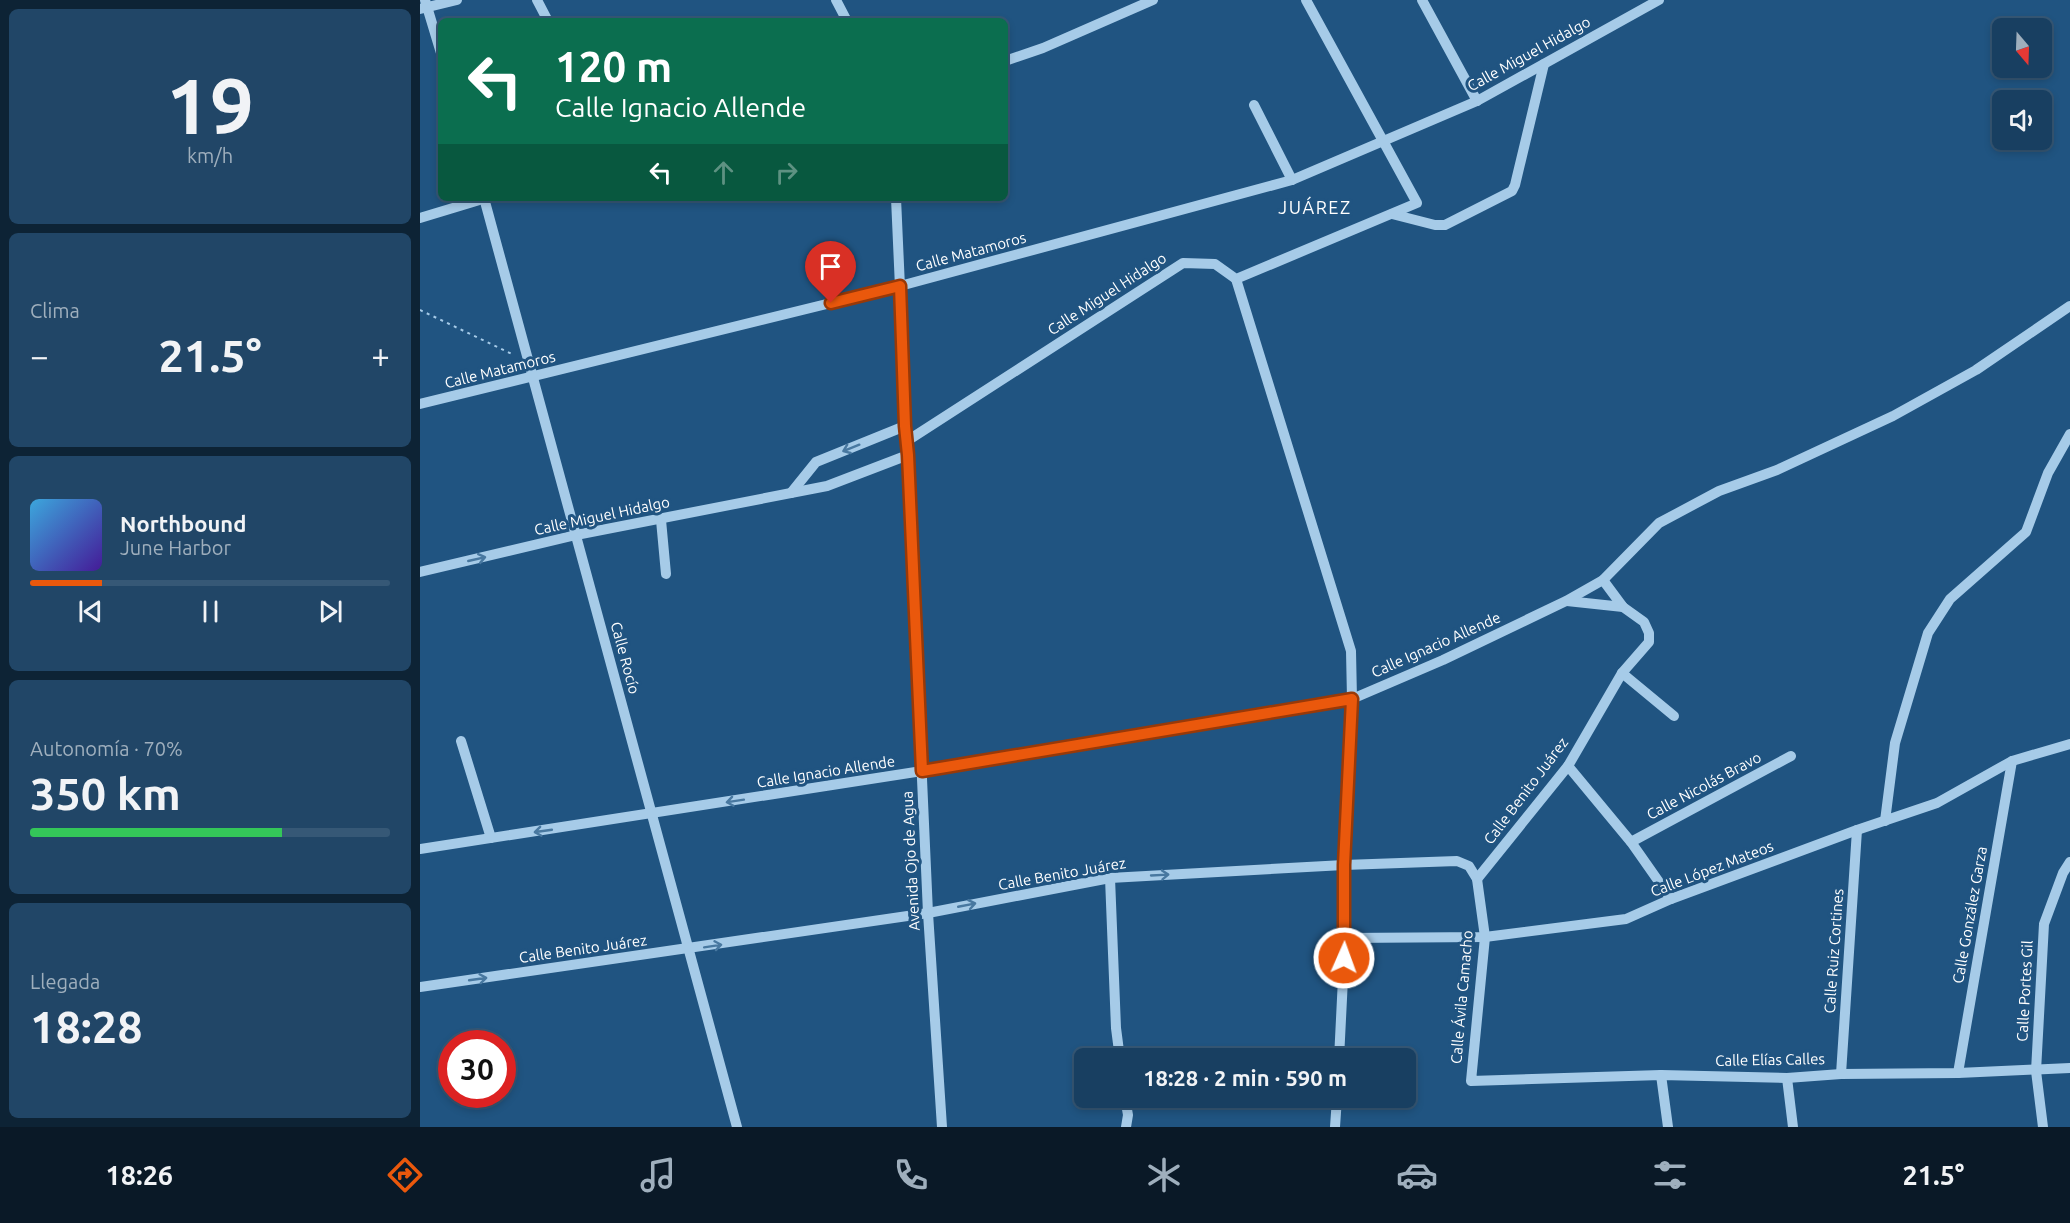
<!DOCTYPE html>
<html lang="es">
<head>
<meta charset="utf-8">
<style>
	body { margin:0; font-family:Ubuntu,sans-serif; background:#214667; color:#f1f3f6; height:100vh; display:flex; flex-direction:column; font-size:22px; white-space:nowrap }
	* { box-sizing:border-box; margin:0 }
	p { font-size:20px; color:#9fafbd }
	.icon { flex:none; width:33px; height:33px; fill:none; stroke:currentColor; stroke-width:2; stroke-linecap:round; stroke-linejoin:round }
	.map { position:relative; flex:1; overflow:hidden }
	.drawer { display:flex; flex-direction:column; gap:9px; padding:9px; background:#0d2335; width:420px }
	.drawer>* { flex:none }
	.top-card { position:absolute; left:18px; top:18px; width:570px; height:183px; border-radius:9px; box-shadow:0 3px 9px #0003,0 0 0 2px #365876; background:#0b6e4f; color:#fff; overflow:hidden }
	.needle { width:39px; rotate:161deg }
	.tools { position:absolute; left:1572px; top:18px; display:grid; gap:12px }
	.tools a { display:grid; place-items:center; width:60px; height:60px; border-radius:9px; background:#183f61; box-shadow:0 3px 9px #0003,0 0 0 2px #365876; font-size:30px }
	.speed { position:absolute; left:18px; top:1030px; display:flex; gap:12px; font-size:30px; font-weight:700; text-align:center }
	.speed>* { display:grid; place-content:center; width:78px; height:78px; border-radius:50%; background:#183f61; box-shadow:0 3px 9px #0003,0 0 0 2px #365876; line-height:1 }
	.speed .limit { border:9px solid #d22; background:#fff; color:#111 }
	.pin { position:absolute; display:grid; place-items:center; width:51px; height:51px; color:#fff; margin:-62px -26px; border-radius:50% 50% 50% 0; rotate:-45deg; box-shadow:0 0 6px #0007 }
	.pin .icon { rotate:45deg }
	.me { position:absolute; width:66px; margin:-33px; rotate:2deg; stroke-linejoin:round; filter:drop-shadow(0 0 4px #0008) }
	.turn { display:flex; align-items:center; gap:21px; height:126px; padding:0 18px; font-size:27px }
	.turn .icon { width:78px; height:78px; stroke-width:2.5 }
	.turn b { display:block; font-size:42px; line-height:51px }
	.lanes { display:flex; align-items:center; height:57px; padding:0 18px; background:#0003; justify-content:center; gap:30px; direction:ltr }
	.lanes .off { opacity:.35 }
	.big { font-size:45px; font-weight:600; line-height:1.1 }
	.drawer .card { flex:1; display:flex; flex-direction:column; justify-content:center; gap:9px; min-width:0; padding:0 21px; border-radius:9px; background:#214667 }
	.drawer .dial { align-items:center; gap:0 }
	.dial b { font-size:78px; line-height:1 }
	.song { display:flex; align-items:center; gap:18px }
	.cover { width:72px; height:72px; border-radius:9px; background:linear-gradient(135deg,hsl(200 70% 55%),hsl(260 70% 35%)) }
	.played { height:6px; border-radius:3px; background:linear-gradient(90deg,#ea580c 20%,#365876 20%) }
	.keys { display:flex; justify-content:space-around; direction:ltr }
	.heat { display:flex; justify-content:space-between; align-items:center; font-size:33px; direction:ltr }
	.charge { height:9px; border-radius:4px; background:linear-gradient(90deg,#34c759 70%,#365876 0) }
	.trip { position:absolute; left:654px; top:1048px; width:342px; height:60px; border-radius:9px; background:#183f61; box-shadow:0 3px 9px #0003,0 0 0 2px #365876; font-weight:600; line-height:60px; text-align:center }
	.tabs { display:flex; height:96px; justify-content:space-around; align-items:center; background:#0a1927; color:#9fafbd }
	.tabs .icon { width:42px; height:42px }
	.tabs .active { color:#ea580c }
	.tabs b { font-size:27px; color:#f1f3f6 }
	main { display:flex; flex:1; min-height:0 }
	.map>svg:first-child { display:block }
</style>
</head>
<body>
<main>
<section class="drawer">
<div class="card dial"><b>19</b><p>km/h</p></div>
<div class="card"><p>Clima</p>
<div class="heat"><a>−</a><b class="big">21.5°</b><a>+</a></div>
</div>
<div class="card">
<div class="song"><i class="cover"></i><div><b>Northbound</b><p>June Harbor</p></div></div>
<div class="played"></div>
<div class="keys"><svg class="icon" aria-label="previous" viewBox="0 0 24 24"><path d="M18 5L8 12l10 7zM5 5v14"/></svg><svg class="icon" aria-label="pause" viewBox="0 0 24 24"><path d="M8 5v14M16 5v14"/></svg><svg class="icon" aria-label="next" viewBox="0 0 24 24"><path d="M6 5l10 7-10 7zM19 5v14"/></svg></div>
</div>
<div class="card"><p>Autonomía · 70%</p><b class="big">350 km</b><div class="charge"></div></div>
<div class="card"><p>Llegada</p><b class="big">18:28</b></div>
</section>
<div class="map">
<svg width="1650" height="1127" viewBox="0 0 1650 1127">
	<rect width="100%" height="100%" fill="#205481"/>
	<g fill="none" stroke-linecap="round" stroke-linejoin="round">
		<!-- path -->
		<polyline stroke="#a6cbe8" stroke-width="2" stroke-dasharray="3 4.5" stroke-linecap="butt" points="0,310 94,355"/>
		<!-- minor -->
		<g stroke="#a6cbe8" stroke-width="10">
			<polyline points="5,0 21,53"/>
			<polyline points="117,0 128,21"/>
			<polyline points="416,0 427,21"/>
			<polyline points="1002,0 1057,101"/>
			<polyline points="0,9 37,0"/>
			<polyline points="585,61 623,48 733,0"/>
			<polyline points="834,105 872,180"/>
			<polyline points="64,198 317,1127"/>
			<polyline points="476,198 508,913 522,1127"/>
			<polyline points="972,214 1015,225 1025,225 1092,191 1095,185 1124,64"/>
			<polyline points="0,218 66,198"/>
			<polyline points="816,279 931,651 932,699 924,865 925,938 919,1059"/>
			<polyline points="0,404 480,286 872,180 1057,101 1239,0"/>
			<polyline points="487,441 763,263 795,264 816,279 997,203 886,0"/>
			<polyline points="371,493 396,462 485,426"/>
			<polyline points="241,520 246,574"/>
			<polyline points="0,572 156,535 407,486 488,455"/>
			<polyline points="1147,601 1203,607"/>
			<polyline points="1202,673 1254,716"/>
			<polyline points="41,741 71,838"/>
			<polyline points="1148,766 1211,842 1251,899"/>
			<polyline points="1465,821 1475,743 1508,633 1530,599 1606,532 1628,473 1650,434"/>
			<polyline points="1211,842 1371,756"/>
			<polyline points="0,849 502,771 932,699 1023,660 1146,601 1183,580 1239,523 1299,491 1357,470 1473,416 1556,370 1650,306"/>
			<polyline points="690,878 696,1028 700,1059"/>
			<polyline points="1057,879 1148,766 1202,673 1229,642 1229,633 1224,622 1203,607 1183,580"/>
			<polyline points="925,938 1065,937 1206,919 1251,899 1437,830 1517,803 1592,761 1650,744"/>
			<polyline points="0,987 508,913 690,878 924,865 1037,861 1049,866 1057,879 1065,937 1051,1081 1241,1075 1367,1078 1421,1074 1538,1073 1650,1068"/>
			<polyline points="1538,1073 1592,761"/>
			<polyline points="1421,1074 1437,830"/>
			<polyline points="1241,1075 1248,1127"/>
			<polyline points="1367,1078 1373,1127"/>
			<polyline points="705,1098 708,1115 706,1127"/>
			<polyline points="915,1127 917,1098"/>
			<polyline points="1623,1127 1616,1071 1624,924 1643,873 1650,862"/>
		</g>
	</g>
	<!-- one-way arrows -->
	<defs><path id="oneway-shaft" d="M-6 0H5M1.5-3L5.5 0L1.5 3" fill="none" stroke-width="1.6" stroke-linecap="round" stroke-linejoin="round" transform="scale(1.5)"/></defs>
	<g stroke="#4878a0">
		<use href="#oneway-shaft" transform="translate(431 448) rotate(158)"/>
		<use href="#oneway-shaft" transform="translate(57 559) rotate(-13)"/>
		<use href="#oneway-shaft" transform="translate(315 801) rotate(171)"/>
		<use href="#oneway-shaft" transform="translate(123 831) rotate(172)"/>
		<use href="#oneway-shaft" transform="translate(740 875) rotate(-3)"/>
		<use href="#oneway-shaft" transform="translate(547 905) rotate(-11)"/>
		<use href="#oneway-shaft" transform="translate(293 946) rotate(-9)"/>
		<use href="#oneway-shaft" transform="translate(58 979) rotate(-8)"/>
	</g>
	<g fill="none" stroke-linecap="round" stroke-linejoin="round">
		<defs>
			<polyline id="route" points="411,303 480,286 485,426 488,455 502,771 932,699 924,865 924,958"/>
		</defs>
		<!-- route casing -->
		<use href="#route" stroke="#983908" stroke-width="15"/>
		<!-- route -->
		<use href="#route" stroke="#ea580c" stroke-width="10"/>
	</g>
	<g text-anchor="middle" stroke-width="6" stroke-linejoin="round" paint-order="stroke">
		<!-- street labels -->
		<g font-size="15" fill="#fff" stroke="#205481">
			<text transform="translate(1109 54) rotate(-29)" y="5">Calle Miguel Hidalgo</text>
			<text transform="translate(551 252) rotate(-15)" y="5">Calle Matamoros</text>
			<text transform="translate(687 294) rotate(-33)" y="5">Calle Miguel Hidalgo</text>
			<text transform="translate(80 370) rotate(-14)" y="5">Calle Matamoros</text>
			<text transform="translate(182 516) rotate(-12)" y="5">Calle Miguel Hidalgo</text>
			<text transform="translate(1016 645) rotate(-24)" y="5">Calle Ignacio Allende</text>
			<text transform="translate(205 658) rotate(75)" y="5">Calle Rocío</text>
			<text transform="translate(406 772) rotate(-9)" y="5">Calle Ignacio Allende</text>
			<text transform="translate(1284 786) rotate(-28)" y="5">Calle Nicolás Bravo</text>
			<text transform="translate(1106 791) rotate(-53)" y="5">Calle Benito Juárez</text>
			<text transform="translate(491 861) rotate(-93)" y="5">Avenida Ojo de Agua</text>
			<text transform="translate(1292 869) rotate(-21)" y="5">Calle López Mateos</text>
			<text transform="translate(642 874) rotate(-10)" y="5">Calle Benito Juárez</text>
			<text transform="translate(1550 915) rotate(-80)" y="5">Calle González Garza</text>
			<text transform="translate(163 949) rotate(-8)" y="5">Calle Benito Juárez</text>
			<text transform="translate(1414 951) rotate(-86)" y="5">Calle Ruiz Cortines</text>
			<text transform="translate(1605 991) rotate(-87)" y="5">Calle Portes Gil</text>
			<text transform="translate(1042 997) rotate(-85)" y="5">Calle Ávila Camacho</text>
			<text transform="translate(1350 1060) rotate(-1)" y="5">Calle Elías Calles</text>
		</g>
		<!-- quarter labels -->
		<g font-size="18" letter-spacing="1.5" fill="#fff" stroke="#205481">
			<text x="895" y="214">JUÁREZ</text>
		</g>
	</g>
</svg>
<div class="tools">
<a><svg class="needle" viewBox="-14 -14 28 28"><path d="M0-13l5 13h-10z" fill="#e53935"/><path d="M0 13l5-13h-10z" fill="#9fafbd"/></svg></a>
<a><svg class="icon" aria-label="sound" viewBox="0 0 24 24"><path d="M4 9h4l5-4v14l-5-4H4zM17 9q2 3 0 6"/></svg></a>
</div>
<div class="speed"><div class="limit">30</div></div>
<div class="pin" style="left:411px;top:303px;background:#d93025"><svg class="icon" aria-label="arrive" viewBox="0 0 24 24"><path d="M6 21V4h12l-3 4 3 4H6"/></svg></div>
<svg class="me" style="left:924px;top:958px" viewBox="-20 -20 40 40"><circle r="17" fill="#ea580c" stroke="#fff" stroke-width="3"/><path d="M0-11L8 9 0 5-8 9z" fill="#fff"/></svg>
<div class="trip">18:28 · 2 min · 590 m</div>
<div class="top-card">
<div class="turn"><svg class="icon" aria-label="left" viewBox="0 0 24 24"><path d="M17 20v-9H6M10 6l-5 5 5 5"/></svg><div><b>120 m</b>Calle Ignacio Allende</div></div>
<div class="lanes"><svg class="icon" aria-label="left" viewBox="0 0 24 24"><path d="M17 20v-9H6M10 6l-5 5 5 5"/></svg><svg class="icon off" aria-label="ahead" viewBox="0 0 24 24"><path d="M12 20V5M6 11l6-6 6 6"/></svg><svg class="icon off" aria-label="right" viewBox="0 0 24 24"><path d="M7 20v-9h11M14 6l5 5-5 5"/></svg></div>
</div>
</div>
</main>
<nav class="tabs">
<b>18:26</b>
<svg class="icon active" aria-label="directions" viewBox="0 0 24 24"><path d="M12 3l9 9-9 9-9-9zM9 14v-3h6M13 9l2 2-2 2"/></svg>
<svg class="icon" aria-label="music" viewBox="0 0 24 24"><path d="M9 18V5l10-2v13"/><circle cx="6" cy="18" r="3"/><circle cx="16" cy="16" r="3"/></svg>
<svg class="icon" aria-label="phone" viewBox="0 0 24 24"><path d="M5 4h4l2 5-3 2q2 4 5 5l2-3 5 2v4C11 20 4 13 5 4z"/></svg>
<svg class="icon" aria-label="climate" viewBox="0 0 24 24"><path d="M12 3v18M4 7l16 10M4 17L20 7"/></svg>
<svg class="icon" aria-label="car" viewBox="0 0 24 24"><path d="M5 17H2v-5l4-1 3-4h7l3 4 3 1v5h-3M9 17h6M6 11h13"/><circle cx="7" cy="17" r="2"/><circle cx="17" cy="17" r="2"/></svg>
<svg class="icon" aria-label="filters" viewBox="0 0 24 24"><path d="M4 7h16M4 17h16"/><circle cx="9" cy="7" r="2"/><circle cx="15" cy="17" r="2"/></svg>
<b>21.5°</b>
</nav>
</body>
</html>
